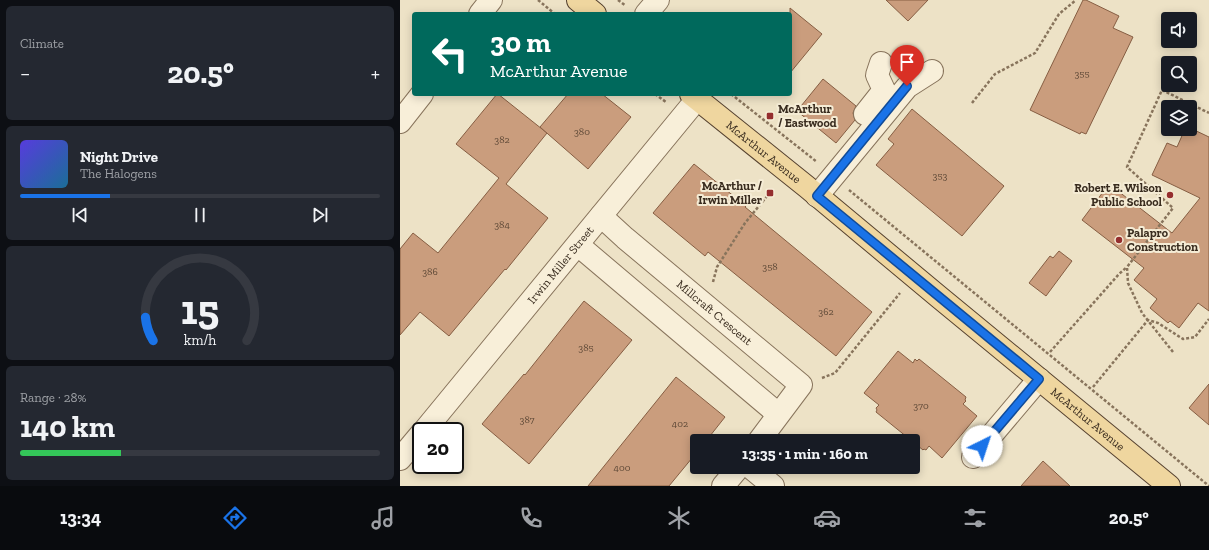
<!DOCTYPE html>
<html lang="en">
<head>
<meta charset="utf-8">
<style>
	body { margin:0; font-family:"Zilla Slab",serif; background:#242831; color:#f1f3f6; height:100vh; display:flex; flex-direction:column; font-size:15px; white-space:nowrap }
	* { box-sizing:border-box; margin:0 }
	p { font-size:13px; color:#9ea1a6 }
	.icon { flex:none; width:22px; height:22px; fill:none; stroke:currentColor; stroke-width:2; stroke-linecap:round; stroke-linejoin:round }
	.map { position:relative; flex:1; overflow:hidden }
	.panel { display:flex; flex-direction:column; gap:6px; padding:6px; background:#0d0f14; width:400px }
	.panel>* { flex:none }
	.banner { position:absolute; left:12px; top:12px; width:380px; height:84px; border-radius:4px; box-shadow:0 2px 10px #0003; background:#00695c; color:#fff; overflow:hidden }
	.buttons { position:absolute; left:761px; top:12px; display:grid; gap:8px }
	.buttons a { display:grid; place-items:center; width:36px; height:36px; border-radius:4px; background:#171b24; box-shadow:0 2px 10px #0003; font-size:20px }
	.speed { position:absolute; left:12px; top:422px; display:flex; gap:8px; font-size:20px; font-weight:700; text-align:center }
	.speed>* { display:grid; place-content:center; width:52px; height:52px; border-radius:50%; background:#171b24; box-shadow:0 2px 10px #0003; line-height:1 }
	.speed .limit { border:2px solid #111; border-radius:6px; background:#fff; color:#111 }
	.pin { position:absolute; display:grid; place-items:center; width:34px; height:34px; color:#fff; margin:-41px -17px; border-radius:50% 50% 50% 0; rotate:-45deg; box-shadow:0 0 4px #0007 }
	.pin .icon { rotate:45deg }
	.me { position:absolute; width:44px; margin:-22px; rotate:41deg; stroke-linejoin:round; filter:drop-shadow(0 0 3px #0008) }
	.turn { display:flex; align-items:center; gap:14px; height:84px; padding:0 12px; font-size:18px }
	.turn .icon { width:52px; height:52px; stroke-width:2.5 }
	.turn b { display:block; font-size:28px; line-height:34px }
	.big { font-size:30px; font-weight:700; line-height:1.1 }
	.panel .widget { flex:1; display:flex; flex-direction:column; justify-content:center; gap:6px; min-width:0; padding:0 14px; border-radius:6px; background:#242831 }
	.panel .dial { align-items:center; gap:0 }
	.dial svg { height:104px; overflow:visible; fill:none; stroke:#363941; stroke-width:7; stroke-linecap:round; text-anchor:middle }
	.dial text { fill:#f1f3f6; stroke:none }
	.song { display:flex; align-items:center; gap:12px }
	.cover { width:48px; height:48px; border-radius:6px; background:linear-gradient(135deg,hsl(250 70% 55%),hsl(200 70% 35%)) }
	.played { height:4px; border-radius:2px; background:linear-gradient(90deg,#1a73e8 25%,#363941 25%) }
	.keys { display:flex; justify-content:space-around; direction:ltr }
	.heat { display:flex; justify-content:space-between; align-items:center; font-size:22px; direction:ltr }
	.charge { height:6px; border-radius:3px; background:linear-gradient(90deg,#34c759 28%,#363941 0) }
	.trip { position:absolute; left:290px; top:434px; width:230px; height:40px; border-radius:4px; background:#171b24; box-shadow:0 2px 10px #0003; font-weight:700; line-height:40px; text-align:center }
	.tabs { display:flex; height:64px; justify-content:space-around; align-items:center; background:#090b0e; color:#9ea1a6 }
	.tabs .icon { width:28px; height:28px }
	.tabs .active { color:#1a73e8 }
	.tabs b { font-size:18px; color:#f1f3f6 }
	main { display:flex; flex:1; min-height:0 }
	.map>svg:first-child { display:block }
</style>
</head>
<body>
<main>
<section class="panel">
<div class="widget"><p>Climate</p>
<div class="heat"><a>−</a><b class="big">20.5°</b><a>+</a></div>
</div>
<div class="widget">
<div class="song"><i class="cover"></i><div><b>Night Drive</b><p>The Halogens</p></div></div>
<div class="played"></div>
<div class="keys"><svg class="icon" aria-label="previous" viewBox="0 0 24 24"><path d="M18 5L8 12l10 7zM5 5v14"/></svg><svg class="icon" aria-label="pause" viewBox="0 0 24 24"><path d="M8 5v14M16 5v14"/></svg><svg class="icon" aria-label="next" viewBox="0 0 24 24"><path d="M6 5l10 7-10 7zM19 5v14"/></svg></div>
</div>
<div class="widget dial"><svg viewBox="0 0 100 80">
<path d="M14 69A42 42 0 1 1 86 69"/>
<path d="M14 69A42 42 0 0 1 8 51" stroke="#1a73e8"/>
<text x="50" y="56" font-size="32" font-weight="700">15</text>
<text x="50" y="72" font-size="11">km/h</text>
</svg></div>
<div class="widget"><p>Range · 28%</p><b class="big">140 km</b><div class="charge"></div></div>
</section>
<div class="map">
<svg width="809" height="486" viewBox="0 0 809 486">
	<rect width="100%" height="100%" fill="#ede2c6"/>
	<!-- building -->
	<g fill="#ca9d7d" stroke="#865e43">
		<polygon points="486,0 528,0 508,21"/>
		<polygon points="683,0 686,0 719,16 713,28 733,37 686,134 681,132 680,134 630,110"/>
		<polygon points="390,8 422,34 390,73"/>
		<polygon points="423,79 456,106 453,113 455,120 436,143 397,111"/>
		<polygon points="97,94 98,94 147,133 106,184 148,218 106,270 105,269 49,336 20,312 0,335 0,249 13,233 38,253 99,178 56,144"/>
		<polygon points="168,94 202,94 231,117 188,169 140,127"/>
		<polygon points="512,109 604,186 562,236 476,165 494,144 488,139"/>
		<polygon points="790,128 809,137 809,311 798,303 779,328 770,321 768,323 750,308 757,299 734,280 744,268 682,220 709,184 772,233 800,198 752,175 767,143 777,147 785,129 790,129"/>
		<polygon points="294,164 346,206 345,207 472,312 436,356 308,252 305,256 253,213"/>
		<polygon points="659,251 672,261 646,296 629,283 650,256 653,258"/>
		<polygon points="184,301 232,340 129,464 82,424 124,374 125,375"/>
		<polygon points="498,351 513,363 515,359 517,361 519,359 566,397 565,400 566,401 563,404 577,416 542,458 529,446 526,450 524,449 523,450 476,412 477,410 476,408 479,405 464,393"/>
		<polygon points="276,377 325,417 306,441 297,441 297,452 269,486 188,486"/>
		<polygon points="809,384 809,425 789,408"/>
		<polygon points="643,461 670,486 621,486"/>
	</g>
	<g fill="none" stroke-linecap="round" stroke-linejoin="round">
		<defs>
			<g id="minor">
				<polyline points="80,14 91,0"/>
				<polyline points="246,14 258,0"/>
				<polyline points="465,114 484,90 477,75 481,63"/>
				<polyline points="0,122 22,94"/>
				<polyline points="417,196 507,87 532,71"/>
				<path id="s1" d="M201 216 225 238 401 385 359 441"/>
				<polyline points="178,245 378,414"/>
				<path id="s2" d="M24 431 297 99"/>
				<polyline points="573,457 639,379"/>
				<polyline points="0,459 21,434"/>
				<polyline points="350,467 373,486"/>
				<polyline points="323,486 339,467"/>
			</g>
			<g id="major">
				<polyline points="178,0 195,14"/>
				<path id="s3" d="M291 94 407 187 539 297 769 486"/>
			</g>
		</defs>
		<!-- minor casing -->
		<use href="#minor" stroke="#88745c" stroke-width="24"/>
		<!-- major casing -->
		<use href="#major" stroke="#564230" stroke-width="24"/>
		<!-- path -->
		<g stroke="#88745c" stroke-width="2.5" stroke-dasharray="3 2" stroke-linecap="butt">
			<polyline points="138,0 155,14"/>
			<polyline points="218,0 226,6"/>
			<polyline points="255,94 266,102"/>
			<polyline points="331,94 417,162"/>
			<polyline points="572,103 595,74 635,53 659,14 676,0"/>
			<polyline points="449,190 809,486"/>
			<polyline points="313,282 317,267 345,223 368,195"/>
			<polyline points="650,352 719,274 727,267"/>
			<polyline points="773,352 742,313 728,283 727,267 773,208 727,167 762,90 809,113"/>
			<polyline points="422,378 435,373 500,293"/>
			<polyline points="693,387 748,320 758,323 783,339 795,337 809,319"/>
		</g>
		<!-- minor -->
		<use href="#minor" stroke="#f8efd9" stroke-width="22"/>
		<!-- major -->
		<use href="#major" stroke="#efd69f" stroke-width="22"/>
	</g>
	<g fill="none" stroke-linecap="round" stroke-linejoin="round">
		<defs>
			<polyline id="route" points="507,86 417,196 639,379 582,446"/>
		</defs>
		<!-- route casing -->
		<use href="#route" stroke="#114b97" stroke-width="10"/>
		<!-- route -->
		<use href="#route" stroke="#1a73e8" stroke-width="7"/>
	</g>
	<!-- markers -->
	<g fill="#952e2e" stroke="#f5ecd5" stroke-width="1.5">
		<rect x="366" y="112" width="8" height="8" rx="2"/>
		<rect x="366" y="189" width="8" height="8" rx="2"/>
		<circle cx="770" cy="195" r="4"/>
		<circle cx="719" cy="240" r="4"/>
	</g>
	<g text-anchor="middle" stroke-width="4" stroke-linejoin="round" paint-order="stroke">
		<!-- number labels -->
		<g font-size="10" fill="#5d4836">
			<text x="682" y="77">355</text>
			<text x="182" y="135">380</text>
			<text x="102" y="143">382</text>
			<text x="540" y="179">353</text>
			<text x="102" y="228">384</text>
			<text x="370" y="270">358</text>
			<text x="30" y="275">386</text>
			<text x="426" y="315">362</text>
			<text x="186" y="351">385</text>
			<text x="521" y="409">370</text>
			<text x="127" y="423">387</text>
			<text x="280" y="427">402</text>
			<text x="222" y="471">400</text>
		</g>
		<!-- poi labels -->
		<g font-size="12" font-weight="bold" fill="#392c1f" stroke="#f5ecd5" text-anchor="start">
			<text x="378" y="113">McArthur<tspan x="378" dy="14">/ Eastwood</tspan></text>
			<text x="362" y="190" text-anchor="end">McArthur /<tspan x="362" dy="14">Irwin Miller</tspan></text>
			<text x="762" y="192" text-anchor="end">Robert E. Wilson<tspan x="762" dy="14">Public School</tspan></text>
			<text x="727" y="237">Palapro<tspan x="727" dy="14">Construction</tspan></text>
		</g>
		<!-- street labels -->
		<g font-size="12" fill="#392c1f" stroke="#f5ecd5">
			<text dy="4" stroke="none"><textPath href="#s3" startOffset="93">McArthur Avenue</textPath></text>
			<text dy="4" stroke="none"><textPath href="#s2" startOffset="215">Irwin Miller Street</textPath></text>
			<text dy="4" stroke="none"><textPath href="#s1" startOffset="149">Millcraft Crescent</textPath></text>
			<text dy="4" stroke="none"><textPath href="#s3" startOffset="513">McArthur Avenue</textPath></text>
		</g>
	</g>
</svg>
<div class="buttons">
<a><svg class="icon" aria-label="sound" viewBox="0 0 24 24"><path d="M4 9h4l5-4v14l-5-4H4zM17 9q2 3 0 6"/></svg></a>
<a><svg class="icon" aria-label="search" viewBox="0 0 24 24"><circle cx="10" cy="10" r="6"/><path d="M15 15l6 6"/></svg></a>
<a><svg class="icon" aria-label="layers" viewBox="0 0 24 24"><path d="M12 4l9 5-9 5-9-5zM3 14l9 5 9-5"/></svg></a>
</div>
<div class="speed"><div class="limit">20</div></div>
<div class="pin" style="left:507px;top:86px;background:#d93025"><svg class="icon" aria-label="arrive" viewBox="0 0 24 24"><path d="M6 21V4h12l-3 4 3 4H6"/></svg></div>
<svg class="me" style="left:582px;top:446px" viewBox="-20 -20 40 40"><circle r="19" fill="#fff"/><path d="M0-13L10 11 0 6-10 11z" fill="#1a73e8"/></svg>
<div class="trip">13:35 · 1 min · 160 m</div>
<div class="banner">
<div class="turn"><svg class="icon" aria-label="left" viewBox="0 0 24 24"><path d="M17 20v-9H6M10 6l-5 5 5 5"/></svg><div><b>30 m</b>McArthur Avenue</div></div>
</div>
</div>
</main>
<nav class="tabs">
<b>13:34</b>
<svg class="icon active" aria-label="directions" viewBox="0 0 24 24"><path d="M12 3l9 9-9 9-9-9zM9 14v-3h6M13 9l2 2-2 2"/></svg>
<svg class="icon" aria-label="music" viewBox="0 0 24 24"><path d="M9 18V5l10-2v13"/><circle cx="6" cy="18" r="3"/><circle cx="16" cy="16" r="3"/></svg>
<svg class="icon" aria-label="phone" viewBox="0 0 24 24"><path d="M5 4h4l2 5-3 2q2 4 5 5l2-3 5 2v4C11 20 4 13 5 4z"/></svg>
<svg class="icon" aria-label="climate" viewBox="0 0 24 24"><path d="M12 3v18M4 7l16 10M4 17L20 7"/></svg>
<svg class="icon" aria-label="car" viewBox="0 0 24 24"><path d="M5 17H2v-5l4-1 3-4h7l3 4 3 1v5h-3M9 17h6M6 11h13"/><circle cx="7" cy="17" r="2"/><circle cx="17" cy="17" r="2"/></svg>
<svg class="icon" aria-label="filters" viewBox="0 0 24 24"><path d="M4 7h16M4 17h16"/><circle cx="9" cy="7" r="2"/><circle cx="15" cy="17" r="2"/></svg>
<b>20.5°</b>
</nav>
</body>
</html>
